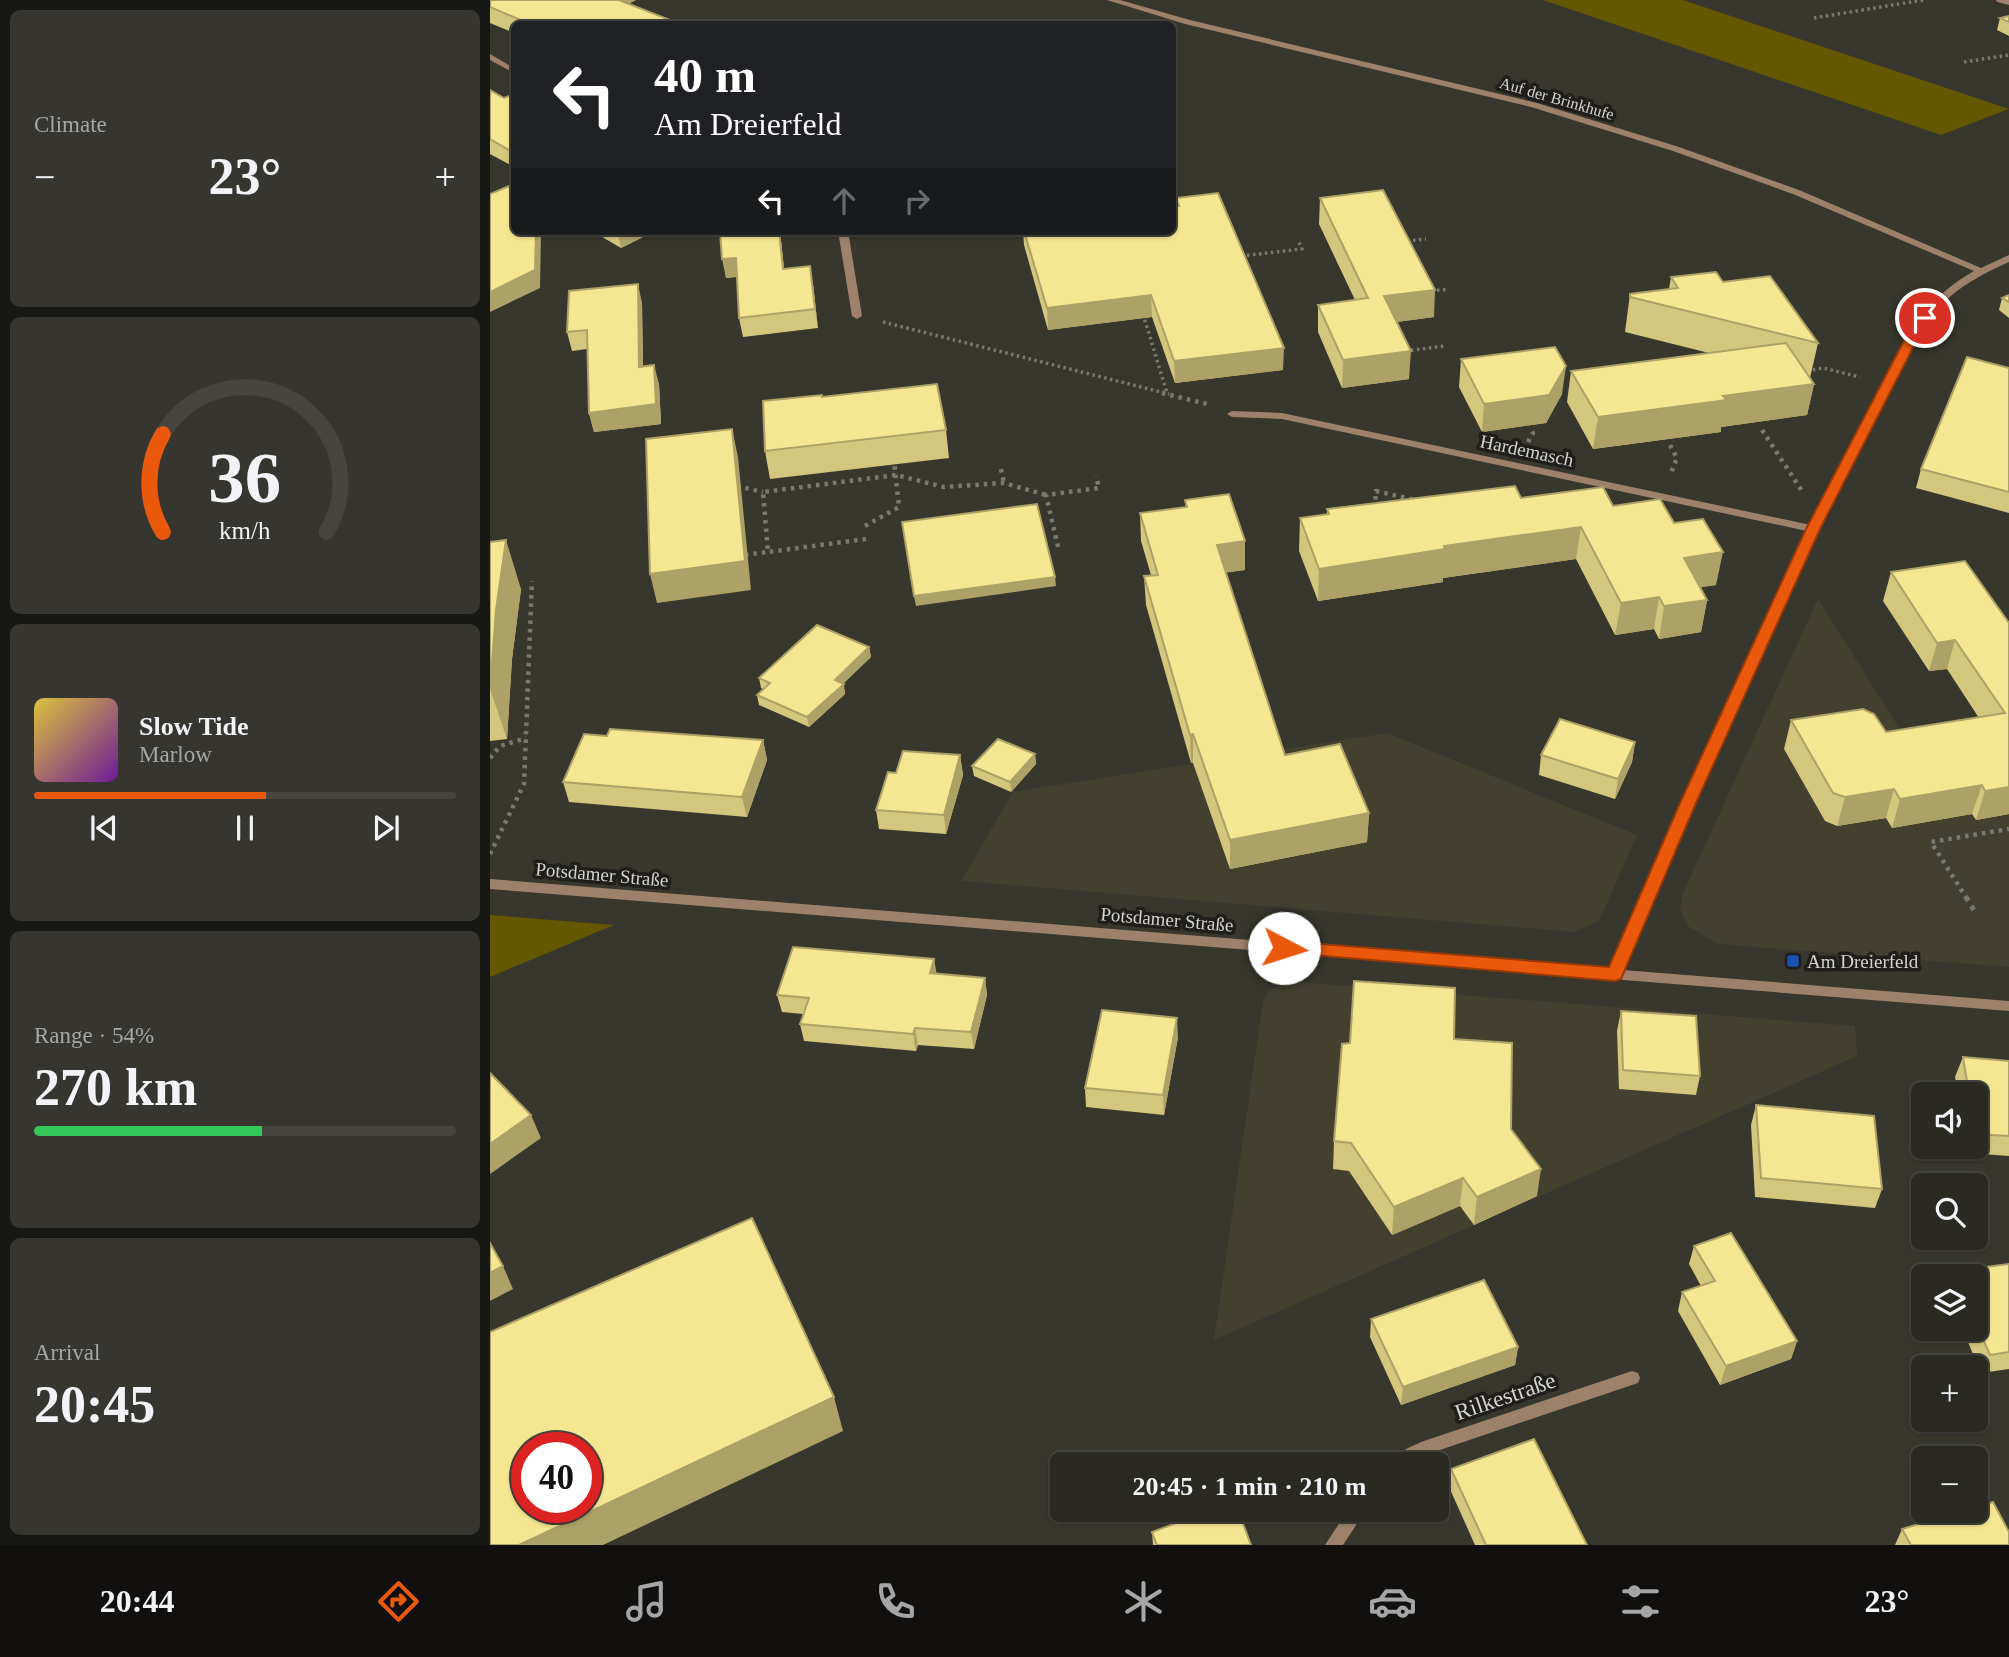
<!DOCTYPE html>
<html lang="en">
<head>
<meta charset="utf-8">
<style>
	body { margin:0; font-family:Georgia,serif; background:#36352f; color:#f1f3f6; height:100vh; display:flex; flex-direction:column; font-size:26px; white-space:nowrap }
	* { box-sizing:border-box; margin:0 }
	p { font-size:23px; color:#a5a6a5 }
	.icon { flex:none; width:38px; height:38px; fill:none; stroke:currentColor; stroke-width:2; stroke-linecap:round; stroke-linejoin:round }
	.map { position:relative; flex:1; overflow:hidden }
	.details { display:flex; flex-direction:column; gap:10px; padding:10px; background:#171713; width:490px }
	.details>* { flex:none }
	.hud { position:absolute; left:21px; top:21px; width:665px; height:214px; border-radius:10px; box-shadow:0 2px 5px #0004,0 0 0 2px #464540; background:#202124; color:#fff; overflow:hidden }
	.controls { position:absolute; left:1421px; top:1082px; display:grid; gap:14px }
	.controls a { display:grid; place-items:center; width:77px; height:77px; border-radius:10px; background:#2a2922; box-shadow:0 2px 5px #0004,0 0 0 2px #464540; font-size:35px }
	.speed { position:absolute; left:21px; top:1432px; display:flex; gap:14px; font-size:35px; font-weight:700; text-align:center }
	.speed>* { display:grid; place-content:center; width:91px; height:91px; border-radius:50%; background:#2a2922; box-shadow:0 2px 5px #0004,0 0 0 2px #464540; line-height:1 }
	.speed .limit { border:10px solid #d22; background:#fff; color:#111 }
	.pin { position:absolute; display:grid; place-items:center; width:60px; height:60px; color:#fff; margin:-30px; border:4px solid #fff; border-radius:50%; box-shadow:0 2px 7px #0007 }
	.me { position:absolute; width:77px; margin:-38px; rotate:95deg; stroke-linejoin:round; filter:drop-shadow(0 0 5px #0008) }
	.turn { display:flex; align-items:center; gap:24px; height:147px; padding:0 28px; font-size:32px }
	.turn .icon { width:91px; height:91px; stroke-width:2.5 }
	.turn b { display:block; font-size:49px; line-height:60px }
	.lanes { display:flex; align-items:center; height:66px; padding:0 28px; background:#0003; justify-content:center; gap:35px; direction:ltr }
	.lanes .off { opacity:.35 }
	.big { font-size:52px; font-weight:700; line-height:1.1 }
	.details .tile { flex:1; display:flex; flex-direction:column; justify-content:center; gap:10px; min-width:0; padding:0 24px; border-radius:10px; background:#36352f }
	.details .dial { align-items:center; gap:0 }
	.dial svg { height:182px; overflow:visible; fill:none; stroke:#464540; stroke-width:7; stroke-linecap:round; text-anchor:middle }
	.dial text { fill:#f1f3f6; stroke:none }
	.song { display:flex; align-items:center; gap:21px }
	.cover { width:84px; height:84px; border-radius:10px; background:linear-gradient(135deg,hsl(50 70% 55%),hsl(280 70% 35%)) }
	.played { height:7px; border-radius:4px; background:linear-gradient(90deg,#ea580c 55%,#464540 55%) }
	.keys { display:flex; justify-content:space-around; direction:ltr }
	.heat { display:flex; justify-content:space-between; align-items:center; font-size:38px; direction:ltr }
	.charge { height:10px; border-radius:5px; background:linear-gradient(90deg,#34c759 54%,#464540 0) }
	.trip { position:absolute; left:560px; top:1452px; width:399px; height:70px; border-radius:10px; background:#2a2922; box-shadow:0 2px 5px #0004,0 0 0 2px #464540; font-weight:700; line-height:70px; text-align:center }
	.tab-bar { display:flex; height:112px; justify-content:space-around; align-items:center; background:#11100e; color:#a5a6a5 }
	.tab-bar .icon { width:49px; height:49px }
	.tab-bar .current { color:#ea580c }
	.tab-bar b { font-size:32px; color:#f1f3f6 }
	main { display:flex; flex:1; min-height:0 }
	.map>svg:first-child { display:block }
</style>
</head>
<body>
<main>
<section class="details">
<div class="tile"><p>Climate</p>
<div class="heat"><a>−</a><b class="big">23°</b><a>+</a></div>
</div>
<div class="tile dial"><svg viewBox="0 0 100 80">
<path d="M14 69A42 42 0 1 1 86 69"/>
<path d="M14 69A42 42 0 0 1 14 26" stroke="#ea580c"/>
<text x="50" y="56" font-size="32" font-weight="700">36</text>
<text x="50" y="72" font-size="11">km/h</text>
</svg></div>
<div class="tile">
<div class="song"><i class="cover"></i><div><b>Slow Tide</b><p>Marlow</p></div></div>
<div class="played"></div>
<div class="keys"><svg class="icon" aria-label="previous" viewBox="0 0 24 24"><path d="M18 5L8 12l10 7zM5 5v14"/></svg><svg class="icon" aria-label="pause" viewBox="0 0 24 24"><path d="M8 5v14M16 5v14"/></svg><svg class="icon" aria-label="next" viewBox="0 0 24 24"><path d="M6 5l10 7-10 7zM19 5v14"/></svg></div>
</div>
<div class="tile"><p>Range · 54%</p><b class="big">270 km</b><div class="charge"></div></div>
<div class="tile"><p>Arrival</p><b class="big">20:45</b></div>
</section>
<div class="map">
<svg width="1519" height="1545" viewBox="0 0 1519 1545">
	<rect width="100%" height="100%" fill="#38372d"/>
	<!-- built -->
	<g fill="#434030">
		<polygon points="1328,599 1426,755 1519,740 1519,967 1228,944 1198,926 1190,910 1192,895"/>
		<polygon points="897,733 1147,835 1109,921 1084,932 471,881 523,792"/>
		<polygon points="808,982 1365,1026 1367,1056 724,1340 773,1002 778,992 790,984"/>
	</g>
	<!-- green -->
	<g fill="#635700">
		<polygon points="1053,0 1193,0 1519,109 1451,135"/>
		<polygon points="0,915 124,925 0,977"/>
	</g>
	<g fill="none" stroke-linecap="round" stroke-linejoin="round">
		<!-- path-far2 -->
		<g stroke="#7a7971" stroke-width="3.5" stroke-dasharray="2.5 3.5" stroke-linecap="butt">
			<polyline points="1324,18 1433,0"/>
			<polyline points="1474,62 1519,55"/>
			<polyline points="917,241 936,239"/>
			<polyline points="751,256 812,249 809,242"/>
			<polyline points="941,291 959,289"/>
			<polyline points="653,314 677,393"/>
			<polyline points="393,322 679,394"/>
			<polyline points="915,351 955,346"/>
			<polyline points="1317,371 1333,368 1370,377"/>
		</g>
		<!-- path-far1 -->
		<g stroke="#7a7971" stroke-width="4.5" stroke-dasharray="3.5 5" stroke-linecap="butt">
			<polyline points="672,393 717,404"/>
			<polyline points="1272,430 1312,491"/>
			<polyline points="1038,442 1043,433 1040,427"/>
			<polyline points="1180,445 1187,458 1181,473"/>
			<polyline points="511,469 514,483"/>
			<polyline points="247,486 273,492"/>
			<polyline points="885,508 886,491 925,500"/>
			<polyline points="375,526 409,507 404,461"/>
			<polyline points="376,539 278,552 273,492 406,475 454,487 514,483 556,495"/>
			<polyline points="568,547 556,495 609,488 606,476"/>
			<polyline points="255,555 277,552"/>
			<polyline points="0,758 10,746 36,738"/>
			<polyline points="0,854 34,784 42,581"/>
			<polyline points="1477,899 1441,842 1519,829"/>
		</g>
		<!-- path -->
		<polyline stroke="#7a7971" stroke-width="5" stroke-dasharray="4.5 6" stroke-linecap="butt" points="1476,897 1485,912"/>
		<!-- minor -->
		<g fill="#9d816a" fill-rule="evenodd">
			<path d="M617 0H630L700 20 1047 103 1189 147 1309 190 1491 268 1519 255V262C1470 284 1447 301 1419 349L1278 637 1217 771 1133 970 1519 1001V1011L0 889V879L1120 969 1235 704 1317 531 792 419 742 417 737 414 742 411 792 413 1321 525C1337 491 1355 458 1372 424 1401 365 1422 305 1484 271L1303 194 1183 151 1041 107 695 24Z"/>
			<polygon points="1506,0 1519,0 1519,5 1507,2"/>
			<polygon points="0,54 24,68 24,73 0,60"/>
			<polygon points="348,231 358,231 372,316 367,319 362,316"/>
			<path d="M1142 1371 1148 1373 1150 1378 1148 1383 941 1453 919 1465H899C905 1452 919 1448 931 1442Z"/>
			<polygon points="858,1510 876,1510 853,1545 835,1545"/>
		</g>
	</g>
	<!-- wall -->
	<g fill="#d3c67d">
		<polygon points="0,0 146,0 138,4 180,20 180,24 24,24 24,33 0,23"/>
		<polygon points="1519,16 1519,36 1507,30 1510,18"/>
		<polygon points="0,90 14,98 24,99 24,167 0,154"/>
		<polygon points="686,198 793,370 685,383 662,317 558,330 534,245 533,231 682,231 686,206"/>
		<polygon points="830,198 944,317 906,322 919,379 852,388 828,332 828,305 865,300 829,224"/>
		<polygon points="102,231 165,231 131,248"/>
		<polygon points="230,231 290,231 294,269 323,285 328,328 253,337 249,318 247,277 236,278"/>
		<polygon points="1181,277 1233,282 1328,343 1320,378 1324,384 1317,415 1231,427 1231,432 1103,449 1077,402 1081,371 1219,353 1135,332 1140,294 1179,289"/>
		<polygon points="1519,295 1519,318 1509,310 1512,298"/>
		<polygon points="152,303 153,366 169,384 171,424 104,432 99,413 97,349 82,351 77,332"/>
		<polygon points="971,359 1072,394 1056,423 992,432 969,387"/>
		<polygon points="1519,368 1519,513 1426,488 1431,469"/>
		<polygon points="456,430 459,458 280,479 275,451"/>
		<polygon points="1031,498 1123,506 1184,523 1226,585 1210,587 1217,600 1211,632 1169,639 1164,629 1125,635 1086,559 953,578 953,582 828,601 809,551 810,518 837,515 837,509"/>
		<polygon points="695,500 755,570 736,572 795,755 879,813 877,842 740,869 703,763 701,763 656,605 654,576 661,575 651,541 650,513 696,507"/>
		<polygon points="0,542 31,589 22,659 17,739 0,741"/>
		<polygon points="1401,572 1519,623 1519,814 1486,820 1482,814 1402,828 1396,818 1347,826 1335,821 1294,749 1301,720 1396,732 1489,718 1457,669 1439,671 1393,601"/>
		<polygon points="379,647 381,657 353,683 355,694 319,727 269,705 267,695 273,689 271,688 269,678"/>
		<polygon points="117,736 273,740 277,760 257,817 79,802 73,782"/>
		<polygon points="1145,742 1142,762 1125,799 1049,775 1051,755"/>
		<polygon points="545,754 546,764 521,792 484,776 482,766"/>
		<polygon points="470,755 473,775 456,834 389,829 386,810 406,773"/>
		<polygon points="444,959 446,974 495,978 497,995 484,1049 428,1045 426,1051 314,1041 310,1024 313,1014 292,1012 287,995"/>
		<polygon points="1131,1011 1210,1076 1206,1095 1129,1089 1127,1031"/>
		<polygon points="688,1037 674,1115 596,1107 595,1088"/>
		<polygon points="964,1039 1021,1129 1047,1196 984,1225 970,1206 902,1235 859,1171 843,1169 844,1141"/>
		<polygon points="1473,1057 1519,1061 1519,1156 1478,1153 1477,1146 1486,1146 1486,1094 1468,1094 1465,1077"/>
		<polygon points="1266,1105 1392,1189 1385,1208 1265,1197 1261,1125"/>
		<polygon points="1204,1246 1307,1341 1301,1359 1230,1385 1188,1311 1192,1292 1211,1286 1199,1264"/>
		<polygon points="1519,1264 1519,1369 1491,1373 1472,1328 1486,1328 1486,1276 1462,1276 1463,1271"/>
		<polygon points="881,1319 1028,1347 1025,1365 911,1405 880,1337"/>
		<polygon points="961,1469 1097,1545 985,1545 959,1487"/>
		<polygon points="1412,1529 1519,1545 1405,1545"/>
		<polygon points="662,1532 761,1545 663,1545"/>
	</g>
	<!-- shaded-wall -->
	<g fill="#aca166">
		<polygon points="118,0 146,0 120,12"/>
		<polygon points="46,231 51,231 50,288 0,312 0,292"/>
		<polygon points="127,231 165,231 131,248"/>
		<polygon points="289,231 290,231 296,288 293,269"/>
		<polygon points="246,258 249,276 236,278 232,259"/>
		<polygon points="320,266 323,285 328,328 325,309"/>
		<polygon points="148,284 152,303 153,386 149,367"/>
		<polygon points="945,290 944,317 892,324 894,296"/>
		<polygon points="661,295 662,317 558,330 557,308"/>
		<polygon points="794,348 793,370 685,383 684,361"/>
		<polygon points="921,351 919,379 852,388 853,360"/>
		<polygon points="164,365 169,384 171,424 104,432 99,413"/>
		<polygon points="1076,366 1072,394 1056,423 992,432 994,404"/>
		<polygon points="1324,384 1317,415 1231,427 1231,432 1103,449 1108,417 1233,396"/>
		<polygon points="242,429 248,457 261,590 167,603 160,574"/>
		<polygon points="1091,527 1086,559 953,578 953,582 828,601 829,569 954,546"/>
		<polygon points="16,540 31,589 22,659 17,739 0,689 6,610"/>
		<polygon points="755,541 755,570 727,574 727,545"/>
		<polygon points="1233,552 1226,585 1188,591 1194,558"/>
		<polygon points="565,577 566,586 426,606 424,596"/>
		<polygon points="1169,597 1164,629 1125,635 1131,603"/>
		<polygon points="1217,600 1211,632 1169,639 1174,606"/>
		<polygon points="1465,640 1457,669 1439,671 1447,643"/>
		<polygon points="379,647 381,657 347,690 345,680"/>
		<polygon points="354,684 355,694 319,727 317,717"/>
		<polygon points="703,734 703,763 701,763 700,735"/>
		<polygon points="273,740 277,760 257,817 252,797"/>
		<polygon points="1145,742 1142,762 1125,799 1128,779"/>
		<polygon points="545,754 546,764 521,792 520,782"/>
		<polygon points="470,755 473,775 456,834 454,815"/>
		<polygon points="1492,785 1482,814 1402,828 1410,799"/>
		<polygon points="1519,787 1519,814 1486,820 1495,791"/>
		<polygon points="1404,789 1396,818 1347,826 1355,797"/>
		<polygon points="879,813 877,842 740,869 740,840"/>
		<polygon points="444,959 447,976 440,973"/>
		<polygon points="495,978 497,995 484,1049 481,1032"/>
		<polygon points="687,1018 688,1037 674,1115 673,1095"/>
		<polygon points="425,1028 428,1045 426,1051 423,1034"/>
		<polygon points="41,1115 51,1138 0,1174 0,1144"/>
		<polygon points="1051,1169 1047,1196 984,1225 987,1197"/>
		<polygon points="973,1178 970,1206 902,1235 904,1207"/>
		<polygon points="13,1266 23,1289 0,1301 0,1273"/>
		<polygon points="1307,1341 1301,1359 1230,1385 1236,1366"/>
		<polygon points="1028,1347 1025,1365 911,1405 913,1387"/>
		<polygon points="344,1397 353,1431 113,1545 29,1545"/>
	</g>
	<!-- building -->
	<g fill="#f5e691" stroke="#aca166" stroke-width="2" fill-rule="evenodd">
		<polygon points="3,0 129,0 180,20 171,24 40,24 0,7 0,1"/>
		<polygon points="1519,16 1519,22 1510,18"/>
		<polygon points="0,90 14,98 19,96 24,99 24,153 0,139"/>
		<polygon points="24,184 24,231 46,231 45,270 0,292 0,194"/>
		<polygon points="893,190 945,290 894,296 921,351 853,360 828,305 878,298 830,198"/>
		<polygon points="728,193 794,348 684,361 661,295 557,308 534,231 682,231 682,206 689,206 686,198"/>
		<polygon points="230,231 289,231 293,269 320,266 325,309 249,318 246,258 232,259"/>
		<polygon points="1226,272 1233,282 1280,276 1328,343 1140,297 1140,294 1188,288 1181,277"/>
		<polygon points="148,284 149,367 164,365 166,404 99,413 97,330 77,332 79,291"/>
		<polygon points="1519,295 1519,302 1512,298"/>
		<polygon points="1296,343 1324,384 1233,396 1237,400 1108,417 1081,371"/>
		<polygon points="1065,347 1076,366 1059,395 994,404 971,359"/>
		<polygon points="1477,357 1519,368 1519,492 1431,469"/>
		<polygon points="447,384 456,430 275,451 273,401 332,395 332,397"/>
		<polygon points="242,429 255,561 160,574 156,439"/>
		<polygon points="1025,486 1031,498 1113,487 1123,506 1170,499 1184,523 1213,519 1233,552 1194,558 1217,600 1174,606 1169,597 1131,603 1091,527 954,546 955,549 829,569 810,518 839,514 837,509"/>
		<polygon points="739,494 755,541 727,545 795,755 850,744 879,813 740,840 703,734 700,735 654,576 668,575 650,513 697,507 695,500"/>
		<polygon points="547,504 565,577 424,596 412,522"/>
		<polygon points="16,540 6,610 0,689 0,542"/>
		<polygon points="1475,561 1519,623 1519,787 1495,791 1492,785 1410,799 1404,789 1355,797 1343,793 1301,720 1373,709 1384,714 1396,732 1515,713 1465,640 1447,643 1401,572"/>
		<polygon points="327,625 379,647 345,680 354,684 317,717 267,695 280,683 269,678"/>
		<polygon points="1070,719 1145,742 1128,779 1051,755"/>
		<polygon points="120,729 273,740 252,797 73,782 94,734 117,736"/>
		<polygon points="508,739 545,754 520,782 482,766"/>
		<polygon points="413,751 470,755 454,815 386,810 398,772 406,773"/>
		<polygon points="303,947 444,959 440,973 495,978 481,1032 425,1028 423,1034 310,1024 319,998 287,995"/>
		<polygon points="864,981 965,988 964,1039 1022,1043 1021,1129 1051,1169 987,1197 973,1178 904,1207 861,1143 844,1141 852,1044 860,1043"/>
		<polygon points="612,1010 687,1018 673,1095 595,1088"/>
		<polygon points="1131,1011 1206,1016 1210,1076 1133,1070"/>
		<polygon points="1473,1057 1519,1061 1519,1136 1486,1134 1486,1094 1479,1094"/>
		<polygon points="0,1073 41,1115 0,1144"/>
		<polygon points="1266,1105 1384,1116 1392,1189 1271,1178"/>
		<path d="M262 1218 344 1397 29 1545H0V1332ZM37 1447H96V1507H37Z"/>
		<polygon points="1241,1233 1307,1341 1236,1366 1192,1292 1225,1281 1204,1246"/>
		<polygon points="0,1243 13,1266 0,1273"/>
		<polygon points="1519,1264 1519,1352 1500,1355 1486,1323 1486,1276 1465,1276 1463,1271"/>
		<polygon points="994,1280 1028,1347 913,1387 881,1319"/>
		<polygon points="1044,1439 1097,1545 996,1545 961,1469"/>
		<polygon points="1503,1502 1519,1532 1519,1545 1421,1545 1412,1529 1475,1510 1486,1510 1486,1507"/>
		<polygon points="721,1510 748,1510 761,1545 667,1545 662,1532"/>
	</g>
	<!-- route -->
	<polygon fill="#ea580c" stroke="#983908" stroke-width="2" points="1435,314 1441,318 1430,334 1330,529 1206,803 1131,979 1125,981 788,952 785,948 788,943 794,941 1119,967 1190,803 1316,529 1418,333 1430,315"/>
	<!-- markers -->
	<rect fill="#1a4fb4" stroke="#1f1e1a" stroke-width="2.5" x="1296" y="954" width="14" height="14" rx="3.5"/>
	<g text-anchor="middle" stroke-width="7" stroke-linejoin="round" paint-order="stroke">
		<!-- far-street labels -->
		<g font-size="16" fill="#d4d3cd" stroke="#1f1e1a">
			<text transform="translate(1067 98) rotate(16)" y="6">Auf der Brinkhufe</text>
		</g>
		<!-- street labels -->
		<g font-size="19" fill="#d4d3cd" stroke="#1f1e1a">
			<text transform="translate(1037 450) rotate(12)" y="7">Hardemasch</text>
			<text transform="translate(112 874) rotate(5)" y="7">Potsdamer Straße</text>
			<text transform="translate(677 919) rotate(5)" y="7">Potsdamer Straße</text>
		</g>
		<!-- poi labels -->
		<g font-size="19" fill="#d4d3cd" stroke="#1f1e1a" text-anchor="start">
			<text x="1317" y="968">Am Dreierfeld</text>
		</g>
		<!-- near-street labels -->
		<g font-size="23" fill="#d4d3cd" stroke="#1f1e1a">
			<text transform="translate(1015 1396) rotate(-19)" y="8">Rilkestraße</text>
		</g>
	</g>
</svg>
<div class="controls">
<a><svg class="icon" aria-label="sound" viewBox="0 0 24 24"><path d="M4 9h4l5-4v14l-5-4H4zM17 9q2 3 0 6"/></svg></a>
<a><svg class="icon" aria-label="search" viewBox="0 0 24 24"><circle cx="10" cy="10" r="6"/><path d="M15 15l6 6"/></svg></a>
<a><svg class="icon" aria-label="layers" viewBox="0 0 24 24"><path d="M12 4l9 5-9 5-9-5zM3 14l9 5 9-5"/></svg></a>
<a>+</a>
<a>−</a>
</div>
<div class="speed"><div class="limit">40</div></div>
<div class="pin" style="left:1435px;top:318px;background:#d93025"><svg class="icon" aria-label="arrive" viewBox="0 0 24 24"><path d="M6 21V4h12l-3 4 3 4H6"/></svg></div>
<svg class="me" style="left:794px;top:948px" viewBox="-20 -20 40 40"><circle r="19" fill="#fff"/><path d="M0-13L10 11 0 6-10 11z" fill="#ea580c"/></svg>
<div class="trip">20:45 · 1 min · 210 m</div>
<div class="hud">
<div class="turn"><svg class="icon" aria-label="left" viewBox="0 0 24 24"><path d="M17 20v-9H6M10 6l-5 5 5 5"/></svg><div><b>40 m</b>Am Dreierfeld</div></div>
<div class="lanes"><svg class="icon" aria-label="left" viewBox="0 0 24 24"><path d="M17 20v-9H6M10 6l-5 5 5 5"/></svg><svg class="icon off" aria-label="ahead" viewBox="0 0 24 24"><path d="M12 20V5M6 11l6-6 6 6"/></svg><svg class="icon off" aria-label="right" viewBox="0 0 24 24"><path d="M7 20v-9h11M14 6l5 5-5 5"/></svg></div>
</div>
</div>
</main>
<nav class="tab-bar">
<b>20:44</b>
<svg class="icon current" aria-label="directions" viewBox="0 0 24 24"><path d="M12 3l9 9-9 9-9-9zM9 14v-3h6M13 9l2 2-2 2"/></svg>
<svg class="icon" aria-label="music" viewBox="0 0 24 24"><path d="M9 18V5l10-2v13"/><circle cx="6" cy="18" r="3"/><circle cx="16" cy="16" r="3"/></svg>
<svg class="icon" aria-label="phone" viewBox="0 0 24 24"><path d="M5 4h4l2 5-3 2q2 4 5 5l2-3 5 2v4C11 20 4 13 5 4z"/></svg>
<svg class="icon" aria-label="climate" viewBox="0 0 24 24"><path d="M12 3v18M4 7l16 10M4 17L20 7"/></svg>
<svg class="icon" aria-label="car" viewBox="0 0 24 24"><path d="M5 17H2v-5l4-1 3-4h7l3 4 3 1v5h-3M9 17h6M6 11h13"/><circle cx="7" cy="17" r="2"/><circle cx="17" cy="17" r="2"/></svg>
<svg class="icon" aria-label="filters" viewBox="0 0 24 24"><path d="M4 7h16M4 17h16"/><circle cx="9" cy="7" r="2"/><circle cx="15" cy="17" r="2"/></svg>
<b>23°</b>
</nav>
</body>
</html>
